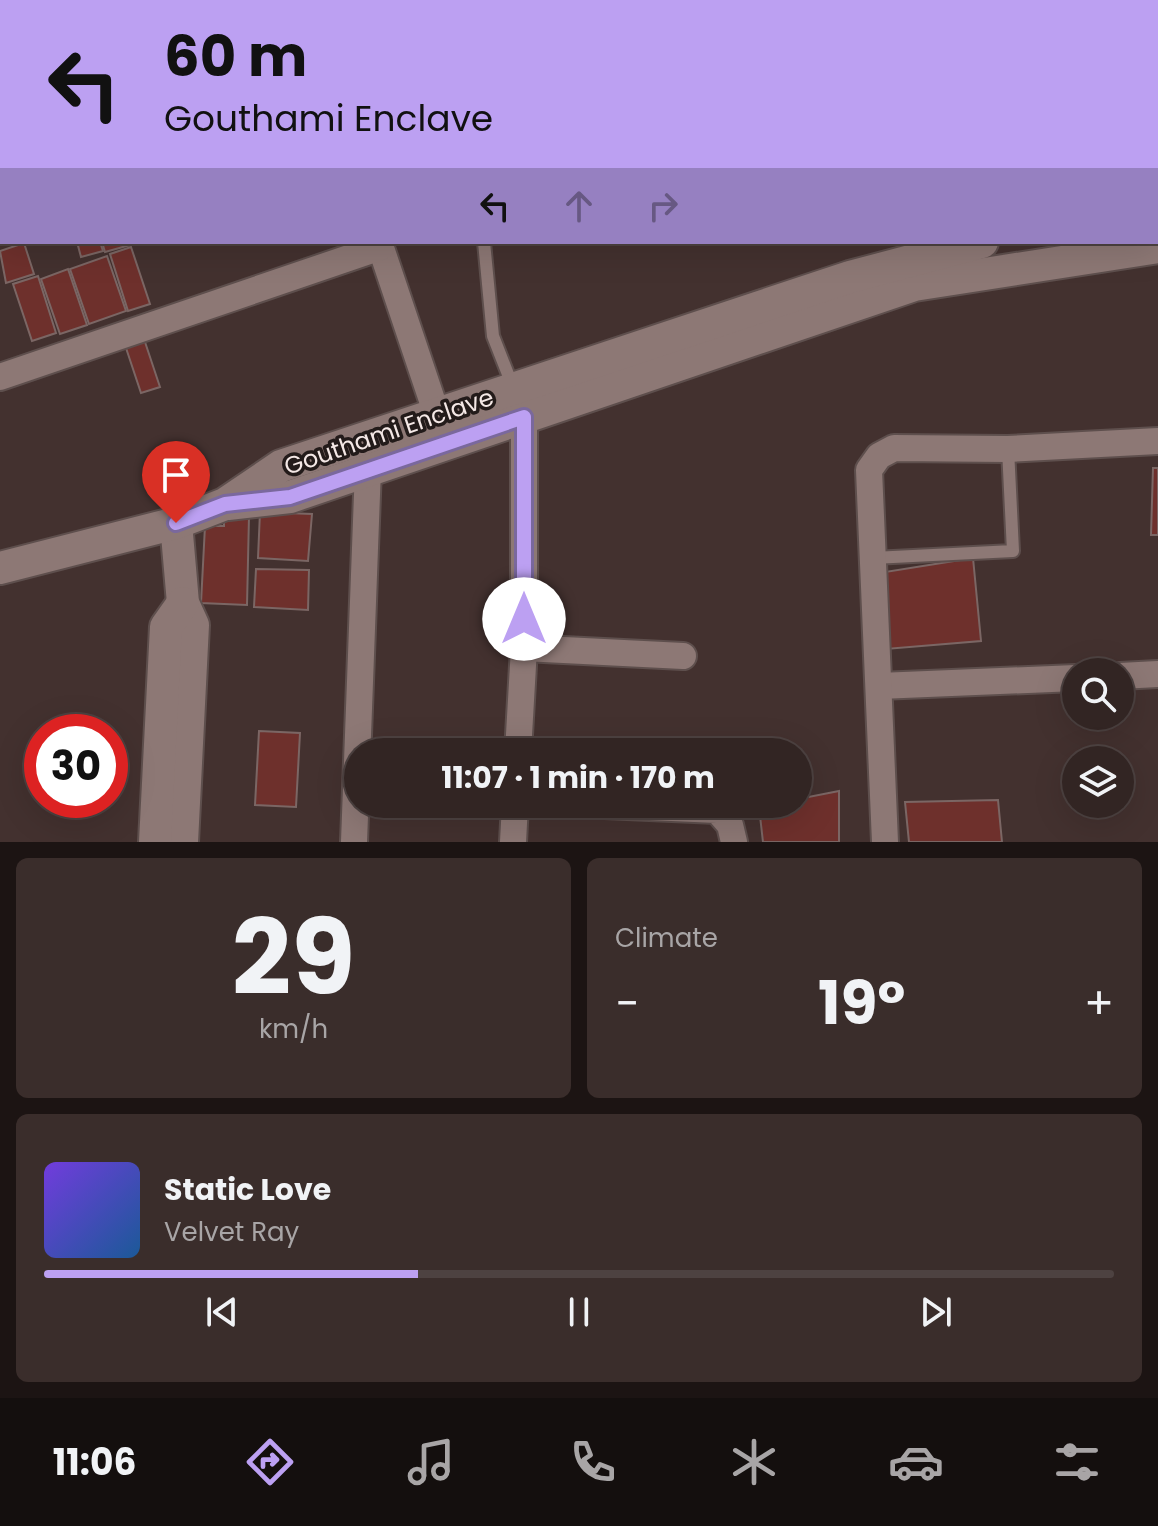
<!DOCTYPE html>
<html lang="en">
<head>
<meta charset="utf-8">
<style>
	body { margin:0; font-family:Poppins,sans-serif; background:#3a2d2b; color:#f1f3f6; height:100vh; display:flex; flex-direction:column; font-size:30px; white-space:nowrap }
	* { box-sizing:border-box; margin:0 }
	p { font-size:26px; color:#a8a5a6 }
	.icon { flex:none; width:44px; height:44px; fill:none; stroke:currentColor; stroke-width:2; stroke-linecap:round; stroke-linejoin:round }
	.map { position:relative; height:842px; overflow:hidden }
	.sheet { display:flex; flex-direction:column; gap:16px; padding:16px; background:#1c1413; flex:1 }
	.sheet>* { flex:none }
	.hud { position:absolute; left:0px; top:0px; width:1158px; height:244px; box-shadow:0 8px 32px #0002,0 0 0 2px #4d4241; background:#bca0f2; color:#111; overflow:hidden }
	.buttons { position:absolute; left:1062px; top:658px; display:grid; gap:16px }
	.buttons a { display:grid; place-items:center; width:72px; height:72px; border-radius:50%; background:#322523; box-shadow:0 8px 32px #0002,0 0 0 2px #4d4241; font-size:40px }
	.speed { position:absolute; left:24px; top:714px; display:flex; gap:16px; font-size:40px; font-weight:700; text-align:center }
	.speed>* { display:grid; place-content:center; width:104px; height:104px; border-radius:50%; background:#322523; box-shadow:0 8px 32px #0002,0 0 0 2px #4d4241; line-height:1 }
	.speed .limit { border:12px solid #d22; background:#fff; color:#111 }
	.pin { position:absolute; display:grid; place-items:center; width:68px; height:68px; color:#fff; margin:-82px -34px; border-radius:50% 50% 50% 0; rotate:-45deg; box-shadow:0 0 8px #0007 }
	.pin .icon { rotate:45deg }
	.me { position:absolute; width:88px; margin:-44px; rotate:0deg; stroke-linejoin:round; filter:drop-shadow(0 0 6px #0008) }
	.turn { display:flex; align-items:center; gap:28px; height:168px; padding:0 32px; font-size:36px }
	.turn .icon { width:104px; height:104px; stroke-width:2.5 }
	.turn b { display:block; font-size:56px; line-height:68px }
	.lanes { display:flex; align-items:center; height:76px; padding:0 32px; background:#0003; justify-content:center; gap:40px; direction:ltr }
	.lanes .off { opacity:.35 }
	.big { font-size:60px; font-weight:700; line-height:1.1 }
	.sheet .card { flex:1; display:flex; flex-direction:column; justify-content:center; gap:12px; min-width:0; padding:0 28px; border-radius:12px; background:#3a2d2b }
	.sheet .dial { align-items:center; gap:0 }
	.dial b { font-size:104px; line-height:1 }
	.song { display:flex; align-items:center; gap:24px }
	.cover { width:96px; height:96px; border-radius:12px; background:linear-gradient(135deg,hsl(260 70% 55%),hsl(210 70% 35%)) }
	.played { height:8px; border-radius:4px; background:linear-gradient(90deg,#bca0f2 35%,#4d4241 35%) }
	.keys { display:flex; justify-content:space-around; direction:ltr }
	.heat { display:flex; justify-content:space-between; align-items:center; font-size:44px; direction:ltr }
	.sheet .tiles { flex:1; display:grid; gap:16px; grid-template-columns:1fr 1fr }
	.card:last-child { grid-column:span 2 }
	.trip { position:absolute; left:344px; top:738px; width:468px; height:80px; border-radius:40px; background:#322523; box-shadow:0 8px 32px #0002,0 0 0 2px #4d4241; font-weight:700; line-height:80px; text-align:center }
	.tabs { display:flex; height:128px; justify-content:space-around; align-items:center; background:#140f0e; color:#a8a5a6 }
	.tabs .icon { width:56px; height:56px }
	.tabs .selected { color:#bca0f2 }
	.tabs b { font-size:36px; color:#f1f3f6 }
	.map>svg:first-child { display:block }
</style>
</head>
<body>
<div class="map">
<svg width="1158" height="842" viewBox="0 0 1158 842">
	<rect width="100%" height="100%" fill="#43312f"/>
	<!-- building -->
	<g fill="#6e302c" stroke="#7b6664" stroke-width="2">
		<polygon points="77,242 100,242 103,251 81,257"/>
		<polygon points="102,242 129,242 130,245 105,252"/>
		<polygon points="24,243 34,274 6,283 0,251"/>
		<polygon points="131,247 150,304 128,311 110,254"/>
		<polygon points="107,256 126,311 89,324 70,269"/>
		<polygon points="68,269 87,325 60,334 41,279"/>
		<polygon points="38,276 56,333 32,341 13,284"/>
		<polygon points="144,339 160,387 141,393 125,345"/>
		<polygon points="1153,468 1158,468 1158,535 1151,535"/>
		<polygon points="260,512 312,514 308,561 258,558"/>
		<polygon points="224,516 249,516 247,605 201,603 205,526 224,526"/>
		<polygon points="973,558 981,641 886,649 885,572"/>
		<polygon points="256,569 309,570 308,610 254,607"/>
		<polygon points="259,731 300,733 296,807 255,805"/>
		<polygon points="839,791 839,842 763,842 759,807 798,804 798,799"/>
		<polygon points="998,800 1002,842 909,842 905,802"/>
	</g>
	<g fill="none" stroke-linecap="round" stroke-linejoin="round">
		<defs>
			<g id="service">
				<polyline points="461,0 461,2"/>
				<polyline points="1067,0 1068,2"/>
				<polyline points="484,242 493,336 513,387"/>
				<polyline points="873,558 1013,551 1008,449"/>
			</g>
			<g id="minor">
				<polyline points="301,0 301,2"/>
				<polyline points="172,2 179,0"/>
				<polyline points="0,52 2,51"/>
				<polyline points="0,204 2,203"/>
				<polyline points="379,242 437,415"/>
				<polyline points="0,377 381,247"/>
				<polyline points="524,648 683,656"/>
				<polyline points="1120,676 1158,674"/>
				<polyline points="879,686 1076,678"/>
				<polyline points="518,752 524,648 524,417"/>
				<polyline points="582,804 717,810 730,825 734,842"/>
				<polyline points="354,842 368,468"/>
				<polyline points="513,842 515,804"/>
				<polyline points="885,842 869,470 879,456 894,448 1008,449 1158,441"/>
			</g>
			<g id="tertiary">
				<polyline points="1156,218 1158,217"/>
				<polyline points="228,504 290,497 914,285 1158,247"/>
				<polyline points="176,523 183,603 193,625 182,842"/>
				<polyline points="0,568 176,523 225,504 281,466 850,277 982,242"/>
				<polyline points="155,842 166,627 183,603"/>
			</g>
		</defs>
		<!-- service casing -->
		<use href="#service" stroke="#5e4f4d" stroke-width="16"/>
		<!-- minor casing -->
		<use href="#minor" stroke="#5e4f4d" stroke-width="30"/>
		<!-- tertiary casing -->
		<use href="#tertiary" stroke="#5e4f4d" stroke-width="36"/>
		<!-- service -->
		<use href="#service" stroke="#8d7875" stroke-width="12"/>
		<!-- minor -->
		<use href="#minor" stroke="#8d7875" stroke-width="26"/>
		<!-- tertiary -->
		<use href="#tertiary" stroke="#8d7875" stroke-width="32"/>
	</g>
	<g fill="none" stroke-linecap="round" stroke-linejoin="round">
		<defs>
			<polyline id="route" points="176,523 225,504 290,497 524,417 524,619"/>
		</defs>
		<!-- route casing -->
		<use href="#route" stroke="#7a689d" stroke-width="20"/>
		<!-- route -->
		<use href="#route" stroke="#bca0f2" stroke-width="14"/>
	</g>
	<g text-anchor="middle" stroke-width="7" stroke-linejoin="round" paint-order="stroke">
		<!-- street labels -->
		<g font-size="24" fill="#f4e8e6" stroke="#231b1a">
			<text transform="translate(389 432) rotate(-19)" y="8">Gouthami Enclave</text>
		</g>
	</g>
</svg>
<div class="buttons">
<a><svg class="icon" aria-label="search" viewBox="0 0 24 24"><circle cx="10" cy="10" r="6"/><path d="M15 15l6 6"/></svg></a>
<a><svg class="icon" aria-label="layers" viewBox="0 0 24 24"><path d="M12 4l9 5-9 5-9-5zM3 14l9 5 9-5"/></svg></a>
</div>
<div class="speed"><div class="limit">30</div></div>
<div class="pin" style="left:176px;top:523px;background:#d93025"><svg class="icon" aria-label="arrive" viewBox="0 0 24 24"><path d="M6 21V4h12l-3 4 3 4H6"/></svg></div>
<svg class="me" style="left:524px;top:619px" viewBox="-20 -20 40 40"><circle r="19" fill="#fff"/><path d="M0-13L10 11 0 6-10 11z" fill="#bca0f2"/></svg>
<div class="trip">11:07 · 1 min · 170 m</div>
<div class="hud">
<div class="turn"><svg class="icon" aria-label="left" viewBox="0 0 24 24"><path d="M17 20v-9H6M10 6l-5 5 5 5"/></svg><div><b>60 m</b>Gouthami Enclave</div></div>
<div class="lanes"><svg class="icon" aria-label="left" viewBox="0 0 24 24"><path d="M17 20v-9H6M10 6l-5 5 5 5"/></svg><svg class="icon off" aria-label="ahead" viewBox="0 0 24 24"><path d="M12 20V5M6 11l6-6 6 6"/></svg><svg class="icon off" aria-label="right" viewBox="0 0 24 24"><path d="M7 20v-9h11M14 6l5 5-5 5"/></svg></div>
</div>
</div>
<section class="sheet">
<div class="tiles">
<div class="card dial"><b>29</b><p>km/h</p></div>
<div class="card"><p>Climate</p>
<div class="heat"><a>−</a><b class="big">19°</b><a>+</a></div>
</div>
<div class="card">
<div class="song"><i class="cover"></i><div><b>Static Love</b><p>Velvet Ray</p></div></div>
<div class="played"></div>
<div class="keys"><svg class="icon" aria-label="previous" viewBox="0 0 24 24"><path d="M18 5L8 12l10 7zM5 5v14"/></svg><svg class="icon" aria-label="pause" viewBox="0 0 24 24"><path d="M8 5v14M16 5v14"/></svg><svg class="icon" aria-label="next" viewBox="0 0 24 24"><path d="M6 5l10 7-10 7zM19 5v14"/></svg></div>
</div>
</div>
</section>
<nav class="tabs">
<b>11:06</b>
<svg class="icon selected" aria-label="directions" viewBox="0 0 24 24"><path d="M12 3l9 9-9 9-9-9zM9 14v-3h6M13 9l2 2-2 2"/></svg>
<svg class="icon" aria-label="music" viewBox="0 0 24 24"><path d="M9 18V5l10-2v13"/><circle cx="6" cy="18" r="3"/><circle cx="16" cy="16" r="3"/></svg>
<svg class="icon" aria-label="phone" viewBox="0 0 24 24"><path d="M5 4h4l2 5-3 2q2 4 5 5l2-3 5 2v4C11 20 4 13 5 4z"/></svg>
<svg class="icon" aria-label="climate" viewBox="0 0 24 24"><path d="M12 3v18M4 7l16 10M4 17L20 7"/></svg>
<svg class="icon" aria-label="car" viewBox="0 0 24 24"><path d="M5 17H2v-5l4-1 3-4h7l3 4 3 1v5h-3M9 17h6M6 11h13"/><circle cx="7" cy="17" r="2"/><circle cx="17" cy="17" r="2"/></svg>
<svg class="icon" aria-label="filters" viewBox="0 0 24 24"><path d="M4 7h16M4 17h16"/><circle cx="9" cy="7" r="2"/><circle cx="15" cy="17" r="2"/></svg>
</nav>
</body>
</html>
